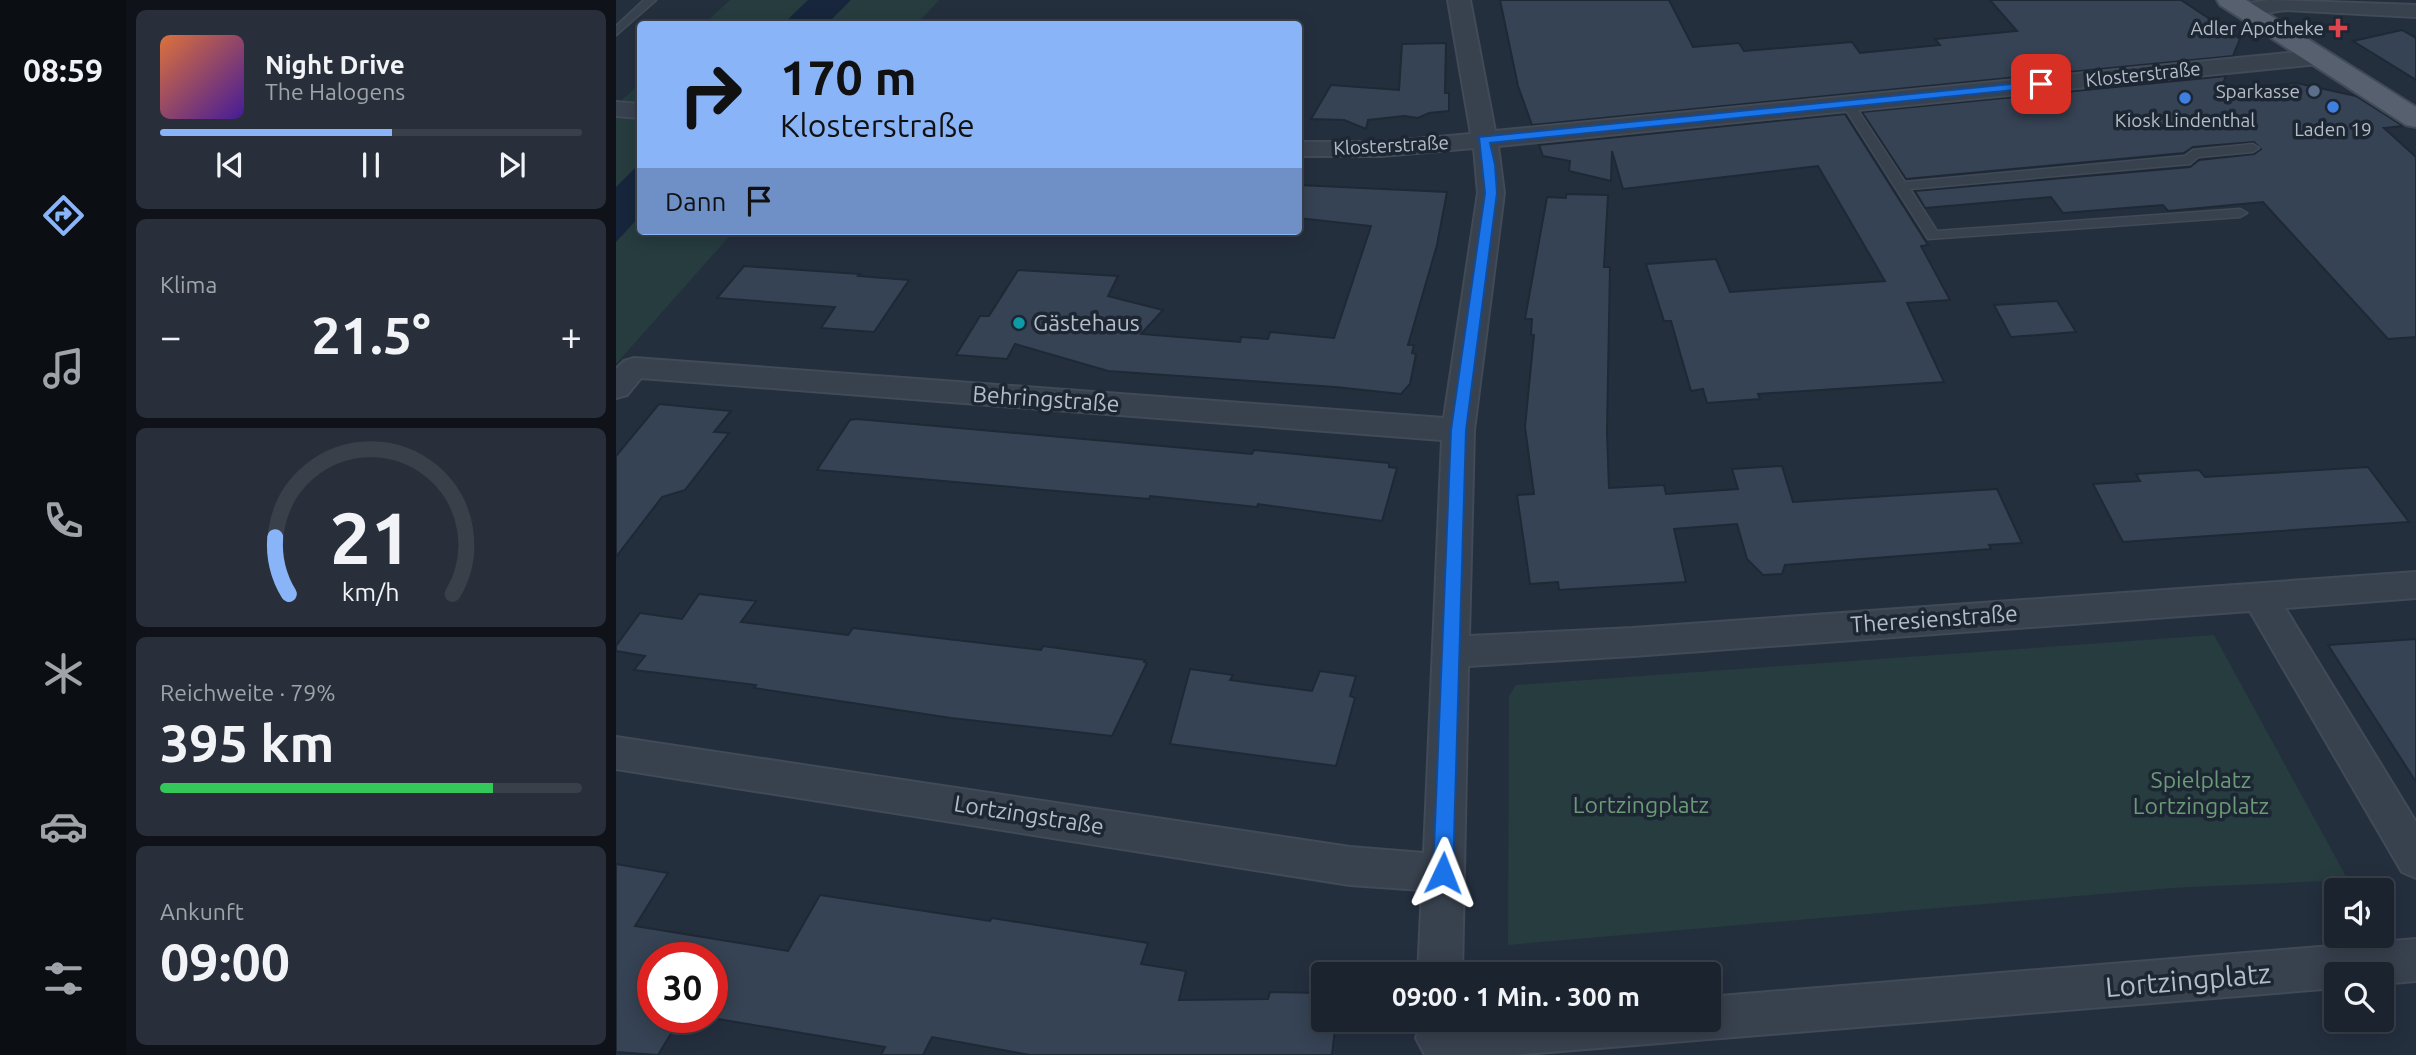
<!DOCTYPE html>
<html lang="de">
<head>
<meta charset="utf-8">
<style>
	body { margin:0; font-family:Ubuntu,sans-serif; background:#282f3a; color:#f1f3f6; height:100vh; display:flex; flex-direction:column; font-size:26px; white-space:nowrap }
	* { box-sizing:border-box; margin:0 }
	p { font-size:23px; color:#a0a4aa }
	.icon { flex:none; width:38px; height:38px; fill:none; stroke:currentColor; stroke-width:2; stroke-linecap:round; stroke-linejoin:round }
	.map { position:relative; flex:1; overflow:hidden }
	.drawer { display:flex; flex-direction:column; gap:10px; padding:10px; background:#0f1319; width:490px }
	.drawer>* { flex:none }
	.banner { position:absolute; left:21px; top:21px; width:665px; height:214px; border-radius:7px; box-shadow:0 4px 18px #0003,0 0 0 2px #39404a; background:#8ab4f8; color:#111; overflow:hidden }
	.fabs { position:absolute; left:1708px; top:878px; display:grid; gap:14px }
	.fabs a { display:grid; place-items:center; width:70px; height:70px; border-radius:7px; background:#1b232e; box-shadow:0 4px 18px #0003,0 0 0 2px #39404a; font-size:35px }
	.speed { position:absolute; left:21px; top:942px; display:flex; gap:14px; font-size:35px; font-weight:700; text-align:center }
	.speed>* { display:grid; place-content:center; width:91px; height:91px; border-radius:50%; background:#1b232e; box-shadow:0 4px 18px #0003,0 0 0 2px #39404a; line-height:1 }
	.speed .limit { border:10px solid #d22; background:#fff; color:#111 }
	.pin { position:absolute; display:grid; place-items:center; width:60px; height:60px; color:#fff; margin:-30px; border-radius:14px; box-shadow:0 4px 10px #0006 }
	.me { position:absolute; width:77px; margin:-38px; rotate:2deg; stroke-linejoin:round; filter:drop-shadow(0 0 5px #0008) }
	.turn { display:flex; align-items:center; gap:24px; height:147px; padding:0 28px; font-size:32px }
	.turn .icon { width:91px; height:91px; stroke-width:2.5 }
	.turn b { display:block; font-size:49px; line-height:60px }
	.then { display:flex; align-items:center; height:66px; padding:0 28px; background:#0003; gap:14px; font-size:26px }
	.big { font-size:52px; font-weight:700; line-height:1.1 }
	.drawer .card { flex:1; display:flex; flex-direction:column; justify-content:center; gap:10px; min-width:0; padding:0 24px; border-radius:10px; background:#282f3a }
	.drawer .dial { align-items:center; gap:0 }
	.dial svg { height:182px; overflow:visible; fill:none; stroke:#39404a; stroke-width:7; stroke-linecap:round; text-anchor:middle }
	.dial text { fill:#f1f3f6; stroke:none }
	.song { display:flex; align-items:center; gap:21px }
	.cover { width:84px; height:84px; border-radius:10px; background:linear-gradient(135deg,hsl(20 70% 55%),hsl(260 70% 35%)) }
	.played { height:7px; border-radius:4px; background:linear-gradient(90deg,#8ab4f8 55%,#39404a 55%) }
	.keys { display:flex; justify-content:space-around; direction:ltr }
	.heat { display:flex; justify-content:space-between; align-items:center; font-size:38px; direction:ltr }
	.charge { height:10px; border-radius:5px; background:linear-gradient(90deg,#34c759 79%,#39404a 0) }
	.trip { position:absolute; left:695px; top:962px; width:410px; height:70px; border-radius:7px; background:#1b232e; box-shadow:0 4px 18px #0003,0 0 0 2px #39404a; font-weight:700; line-height:70px; text-align:center }
	main { display:flex; flex:1; min-height:0 }
	.menu { display:flex; flex-direction:column; width:126px; justify-content:space-around; align-items:center; background:#0b0e12; color:#a0a4aa }
	.menu .icon { width:49px; height:49px }
	.menu .active { color:#8ab4f8 }
	.menu b { font-size:32px; color:#f1f3f6 }
	.map>svg:first-child { display:block }
</style>
</head>
<body>
<main>
<nav class="menu">
<b>08:59</b>
<svg class="icon active" aria-label="directions" viewBox="0 0 24 24"><path d="M12 3l9 9-9 9-9-9zM9 14v-3h6M13 9l2 2-2 2"/></svg>
<svg class="icon" aria-label="music" viewBox="0 0 24 24"><path d="M9 18V5l10-2v13"/><circle cx="6" cy="18" r="3"/><circle cx="16" cy="16" r="3"/></svg>
<svg class="icon" aria-label="phone" viewBox="0 0 24 24"><path d="M5 4h4l2 5-3 2q2 4 5 5l2-3 5 2v4C11 20 4 13 5 4z"/></svg>
<svg class="icon" aria-label="climate" viewBox="0 0 24 24"><path d="M12 3v18M4 7l16 10M4 17L20 7"/></svg>
<svg class="icon" aria-label="car" viewBox="0 0 24 24"><path d="M5 17H2v-5l4-1 3-4h7l3 4 3 1v5h-3M9 17h6M6 11h13"/><circle cx="7" cy="17" r="2"/><circle cx="17" cy="17" r="2"/></svg>
<svg class="icon" aria-label="filters" viewBox="0 0 24 24"><path d="M4 7h16M4 17h16"/><circle cx="9" cy="7" r="2"/><circle cx="15" cy="17" r="2"/></svg>
</nav>
<section class="drawer">
<div class="card">
<div class="song"><i class="cover"></i><div><b>Night Drive</b><p>The Halogens</p></div></div>
<div class="played"></div>
<div class="keys"><svg class="icon" aria-label="previous" viewBox="0 0 24 24"><path d="M18 5L8 12l10 7zM5 5v14"/></svg><svg class="icon" aria-label="pause" viewBox="0 0 24 24"><path d="M8 5v14M16 5v14"/></svg><svg class="icon" aria-label="next" viewBox="0 0 24 24"><path d="M6 5l10 7-10 7zM19 5v14"/></svg></div>
</div>
<div class="card"><p>Klima</p>
<div class="heat"><a>−</a><b class="big">21.5°</b><a>+</a></div>
</div>
<div class="card dial"><svg viewBox="0 0 100 80">
<path d="M14 69A42 42 0 1 1 86 69"/>
<path d="M14 69A42 42 0 0 1 8 44" stroke="#8ab4f8"/>
<text x="50" y="56" font-size="32" font-weight="700">21</text>
<text x="50" y="72" font-size="11">km/h</text>
</svg></div>
<div class="card"><p>Reichweite · 79%</p><b class="big">395 km</b><div class="charge"></div></div>
<div class="card"><p>Ankunft</p><b class="big">09:00</b></div>
</section>
<div class="map">
<svg width="1800" height="1055" viewBox="0 0 1800 1055">
	<rect width="100%" height="100%" fill="#242f3e"/>
	<!-- green -->
	<g fill="#263c3f">
		<polygon points="114,0 323,0 301,24 88,24"/>
		<polygon points="24,83 24,231 118,231 0,364 0,106"/>
		<polygon points="1598,635 1732,880 1555,888 892,945 893,696 900,685"/>
	</g>
	<!-- water -->
	<g fill="#17263c">
		<polygon points="192,0 235,0 211,24 167,24"/>
		<polygon points="24,163 24,216 0,242 0,187"/>
	</g>
	<!-- building -->
	<g fill="#364354" stroke="#1f2835" stroke-width="2">
		<polygon points="884,0 1053,0 1077,47 1123,43 1128,51 1236,42 1244,53 1324,45 1319,39 1401,31 1374,0 1565,0 1624,39 1617,56 916,125 902,86"/>
		<polygon points="1786,30 1800,38 1800,80 1737,41"/>
		<polygon points="830,43 829,93 833,93 833,111 813,113 802,118 788,116 752,120 750,129 728,120 695,119 715,85 783,90 786,44"/>
		<polygon points="1610,76 1604,90 1680,83 1740,96 1787,126 1768,128 1800,157 1800,337 1772,339 1647,202 1552,211 1547,205 1447,213 1435,197 1309,208 1299,191 1574,167 1583,160 1638,154 1645,149 1638,142 1577,147 1568,153 1290,179 1246,112"/>
		<polygon points="1229,114 1312,245 1305,246 1334,300 1291,303 1328,382 1142,394 1144,399 1091,403 1087,389 1075,391 1055,321 1048,321 1030,264 1100,259 1114,292 1269,281 1202,166 1007,189 996,151 995,181 953,171 954,161 927,156 923,145"/>
		<polygon points="682,185 831,192 821,245 792,345 798,345 796,353 800,354 794,384 785,394 719,387 492,371 399,344 391,359 340,355 364,316 373,316 402,270 502,276 492,296 547,310 525,334 624,342 625,337 652,339 654,332 718,338 755,226 682,218"/>
		<polygon points="950,194 992,195 988,267 994,267 991,432 993,488 1048,485 1050,494 1122,489 1116,469 1166,466 1177,502 1381,489 1406,543 1373,545 1375,549 1169,565 1166,574 1147,575 1131,559 1121,524 1058,529 1070,582 943,590 942,582 914,584 901,495 918,494 909,427 918,335 915,335 916,319 909,319 931,197 950,198"/>
		<polygon points="128,266 244,274 242,276 293,280 258,332 205,328 219,307 101,298"/>
		<polygon points="1441,301 1460,332 1395,337 1378,305"/>
		<polygon points="43,404 115,411 98,432 113,433 69,490 46,497 0,557 0,456"/>
		<polygon points="241,419 591,450 636,454 638,450 773,463 773,467 781,468 766,521 642,504 641,507 534,496 533,499 201,470 234,420"/>
		<polygon points="1752,467 1793,522 1507,542 1477,484 1524,481 1520,474 1583,470 1589,477"/>
		<polygon points="83,594 140,601 125,622 232,635 237,628 425,650 427,646 529,660 528,662 531,663 496,736 335,718 138,688 140,685 18,670 29,656 0,651 0,646 24,613 66,619"/>
		<polygon points="1800,639 1800,782 1712,645"/>
		<polygon points="574,669 617,675 614,680 696,691 704,671 740,676 734,696 739,698 720,766 554,744"/>
		<polygon points="0,864 52,873 19,926 172,951 204,895 374,921 376,918 532,943 525,964 570,971 563,1000 652,999 654,992 707,993 707,1020 720,1020 716,1055 414,1055 316,1037 307,1055 265,1055 269,1047 90,1017 96,1017 96,957 37,957 37,1017 65,1017 42,1055 0,1052"/>
	</g>
	<g fill="none" stroke-linecap="round" stroke-linejoin="round">
		<defs>
			<g id="lane">
				<polygon points="28,0 40,0 0,35 0,26"/>
				<polygon points="1232,100 1236,101 1289,182 1569,156 1577,150 1637,144 1643,148 1637,152 1582,157 1574,164 1294,189 1321,231 1624,209 1631,213 1624,217 1312,239 1226,104"/>
			</g>
			<g id="street">
				<polygon points="832,0 854,0 879,131 1702,50 1710,52 1713,57 1710,62 1702,64 882,146 888,193 858,430 853,636 1017,628 1800,572 1800,598 1669,608 1800,822 1800,878 1786,872 1634,611 1017,656 852,666 846,975 802,975 806,890 734,885 0,769 0,737 734,847 808,853 826,440 25,378 11,395 0,398 0,369 8,361 18,358 828,418 862,193 858,148 765,156 682,156 682,142 765,142 855,134"/>
				<polygon points="1653,0 1800,5 1800,17 1669,10 1629,16 1621,15 1618,10 1621,5"/>
				<polygon points="0,102 24,104 24,118 0,116"/>
				<polygon points="1800,939 1800,981 1766,984 1766,975 1720,975 1720,988 897,1055 809,1055 800,1038 806,1022 811,1020 1092,1020 1092,997"/>
			</g>
			<polygon id="primary" points="1601,0 1630,0 1800,107 1800,127 1790,125 1604,5"/>
		</defs>
		<!-- lane casing -->
		<use href="#lane" stroke="#414a57" stroke-width="3"/>
		<!-- street casing -->
		<use href="#street" stroke="#414a57" stroke-width="4"/>
		<!-- primary casing -->
		<use href="#primary" stroke="#414a57" stroke-width="4"/>
		<!-- lane -->
		<use href="#lane" fill="#38414e" fill-rule="evenodd"/>
		<!-- street -->
		<use href="#street" fill="#38414e" fill-rule="evenodd"/>
		<!-- primary -->
		<use href="#primary" fill="#56606e" fill-rule="evenodd"/>
	</g>
	<!-- route -->
	<polygon fill="#1a73e8" stroke="#114b97" stroke-width="2" points="1425,81 1431,84 1429,87 874,143 879,165 881,193 850,430 837,873 834,879 827,882 820,879 817,873 835,430 869,193 863,137"/>
	<!-- markers -->
	<path fill="#e0444e" stroke="#1d2633" stroke-width="2.5" d="M1718.5 17.5h7v7h7v7h-7v7h-7v-7h-7v-7h7z"/>
	<circle fill="#5c6f8a" stroke="#1d2633" stroke-width="2.5" cx="1698" cy="91" r="7"/>
	<g fill="#3f7fe0" stroke="#1d2633" stroke-width="2.5">
		<circle cx="1569" cy="98" r="7"/>
		<circle cx="1717" cy="107" r="7"/>
	</g>
	<circle fill="#0f9aa8" stroke="#1d2633" stroke-width="2.5" cx="403" cy="323" r="7"/>
	<g text-anchor="middle" stroke-width="7" stroke-linejoin="round" paint-order="stroke">
		<!-- far-poi labels -->
		<g font-size="19" fill="#b4bcc9" stroke="#1d2633" text-anchor="end">
			<text x="1708" y="35">Adler Apotheke</text>
			<text x="1684" y="98">Sparkasse</text>
			<text x="1569" y="127" text-anchor="middle">Kiosk Lindenthal</text>
			<text x="1717" y="136" text-anchor="middle">Laden 19</text>
		</g>
		<!-- far-street labels -->
		<g font-size="19" fill="#b4bcc9" stroke="#1d2633">
			<text transform="translate(1527 74) rotate(-6)" y="7">Klosterstraße</text>
			<text transform="translate(775 145) rotate(-3)" y="7">Klosterstraße</text>
		</g>
		<!-- poi labels -->
		<g font-size="23" fill="#b4bcc9" stroke="#1d2633" text-anchor="start">
			<text x="417" y="331">Gästehaus</text>
		</g>
		<!-- street labels -->
		<g font-size="23" fill="#b4bcc9" stroke="#1d2633">
			<text transform="translate(430 399) rotate(4)" y="8">Behringstraße</text>
			<text transform="translate(1318 619) rotate(-4)" y="8">Theresienstraße</text>
			<text transform="translate(413 815) rotate(9)" y="8">Lortzingstraße</text>
		</g>
		<!-- park labels -->
		<g font-size="23" fill="#6b9a76" stroke="#1d2633">
			<text x="1585" y="788">Spielplatz<tspan x="1585" dy="26">Lortzingplatz</tspan></text>
			<text x="1025" y="813">Lortzingplatz</text>
		</g>
		<!-- near-street labels -->
		<g font-size="28" fill="#b4bcc9" stroke="#1d2633">
			<text transform="translate(1572 980) rotate(-5)" y="10">Lortzingplatz</text>
		</g>
	</g>
</svg>
<div class="fabs">
<a><svg class="icon" aria-label="sound" viewBox="0 0 24 24"><path d="M4 9h4l5-4v14l-5-4H4zM17 9q2 3 0 6"/></svg></a>
<a><svg class="icon" aria-label="search" viewBox="0 0 24 24"><circle cx="10" cy="10" r="6"/><path d="M15 15l6 6"/></svg></a>
</div>
<div class="speed"><div class="limit">30</div></div>
<div class="pin" style="left:1425px;top:84px;background:#d93025"><svg class="icon" aria-label="arrive" viewBox="0 0 24 24"><path d="M6 21V4h12l-3 4 3 4H6"/></svg></div>
<svg class="me" style="left:827px;top:873px" viewBox="-20 -20 40 40"><path d="M0-17L14 15 0 8-14 15z" fill="#1a73e8" stroke="#fff" stroke-width="4"/></svg>
<div class="trip">09:00 · 1 Min. · 300 m</div>
<div class="banner">
<div class="turn"><svg class="icon" aria-label="right" viewBox="0 0 24 24"><path d="M7 20v-9h11M14 6l5 5-5 5"/></svg><div><b>170 m</b>Klosterstraße</div></div>
<div class="then">Dann<svg class="icon" aria-label="arrive" viewBox="0 0 24 24"><path d="M6 21V4h12l-3 4 3 4H6"/></svg></div>
</div>
</div>
</main>
</body>
</html>
